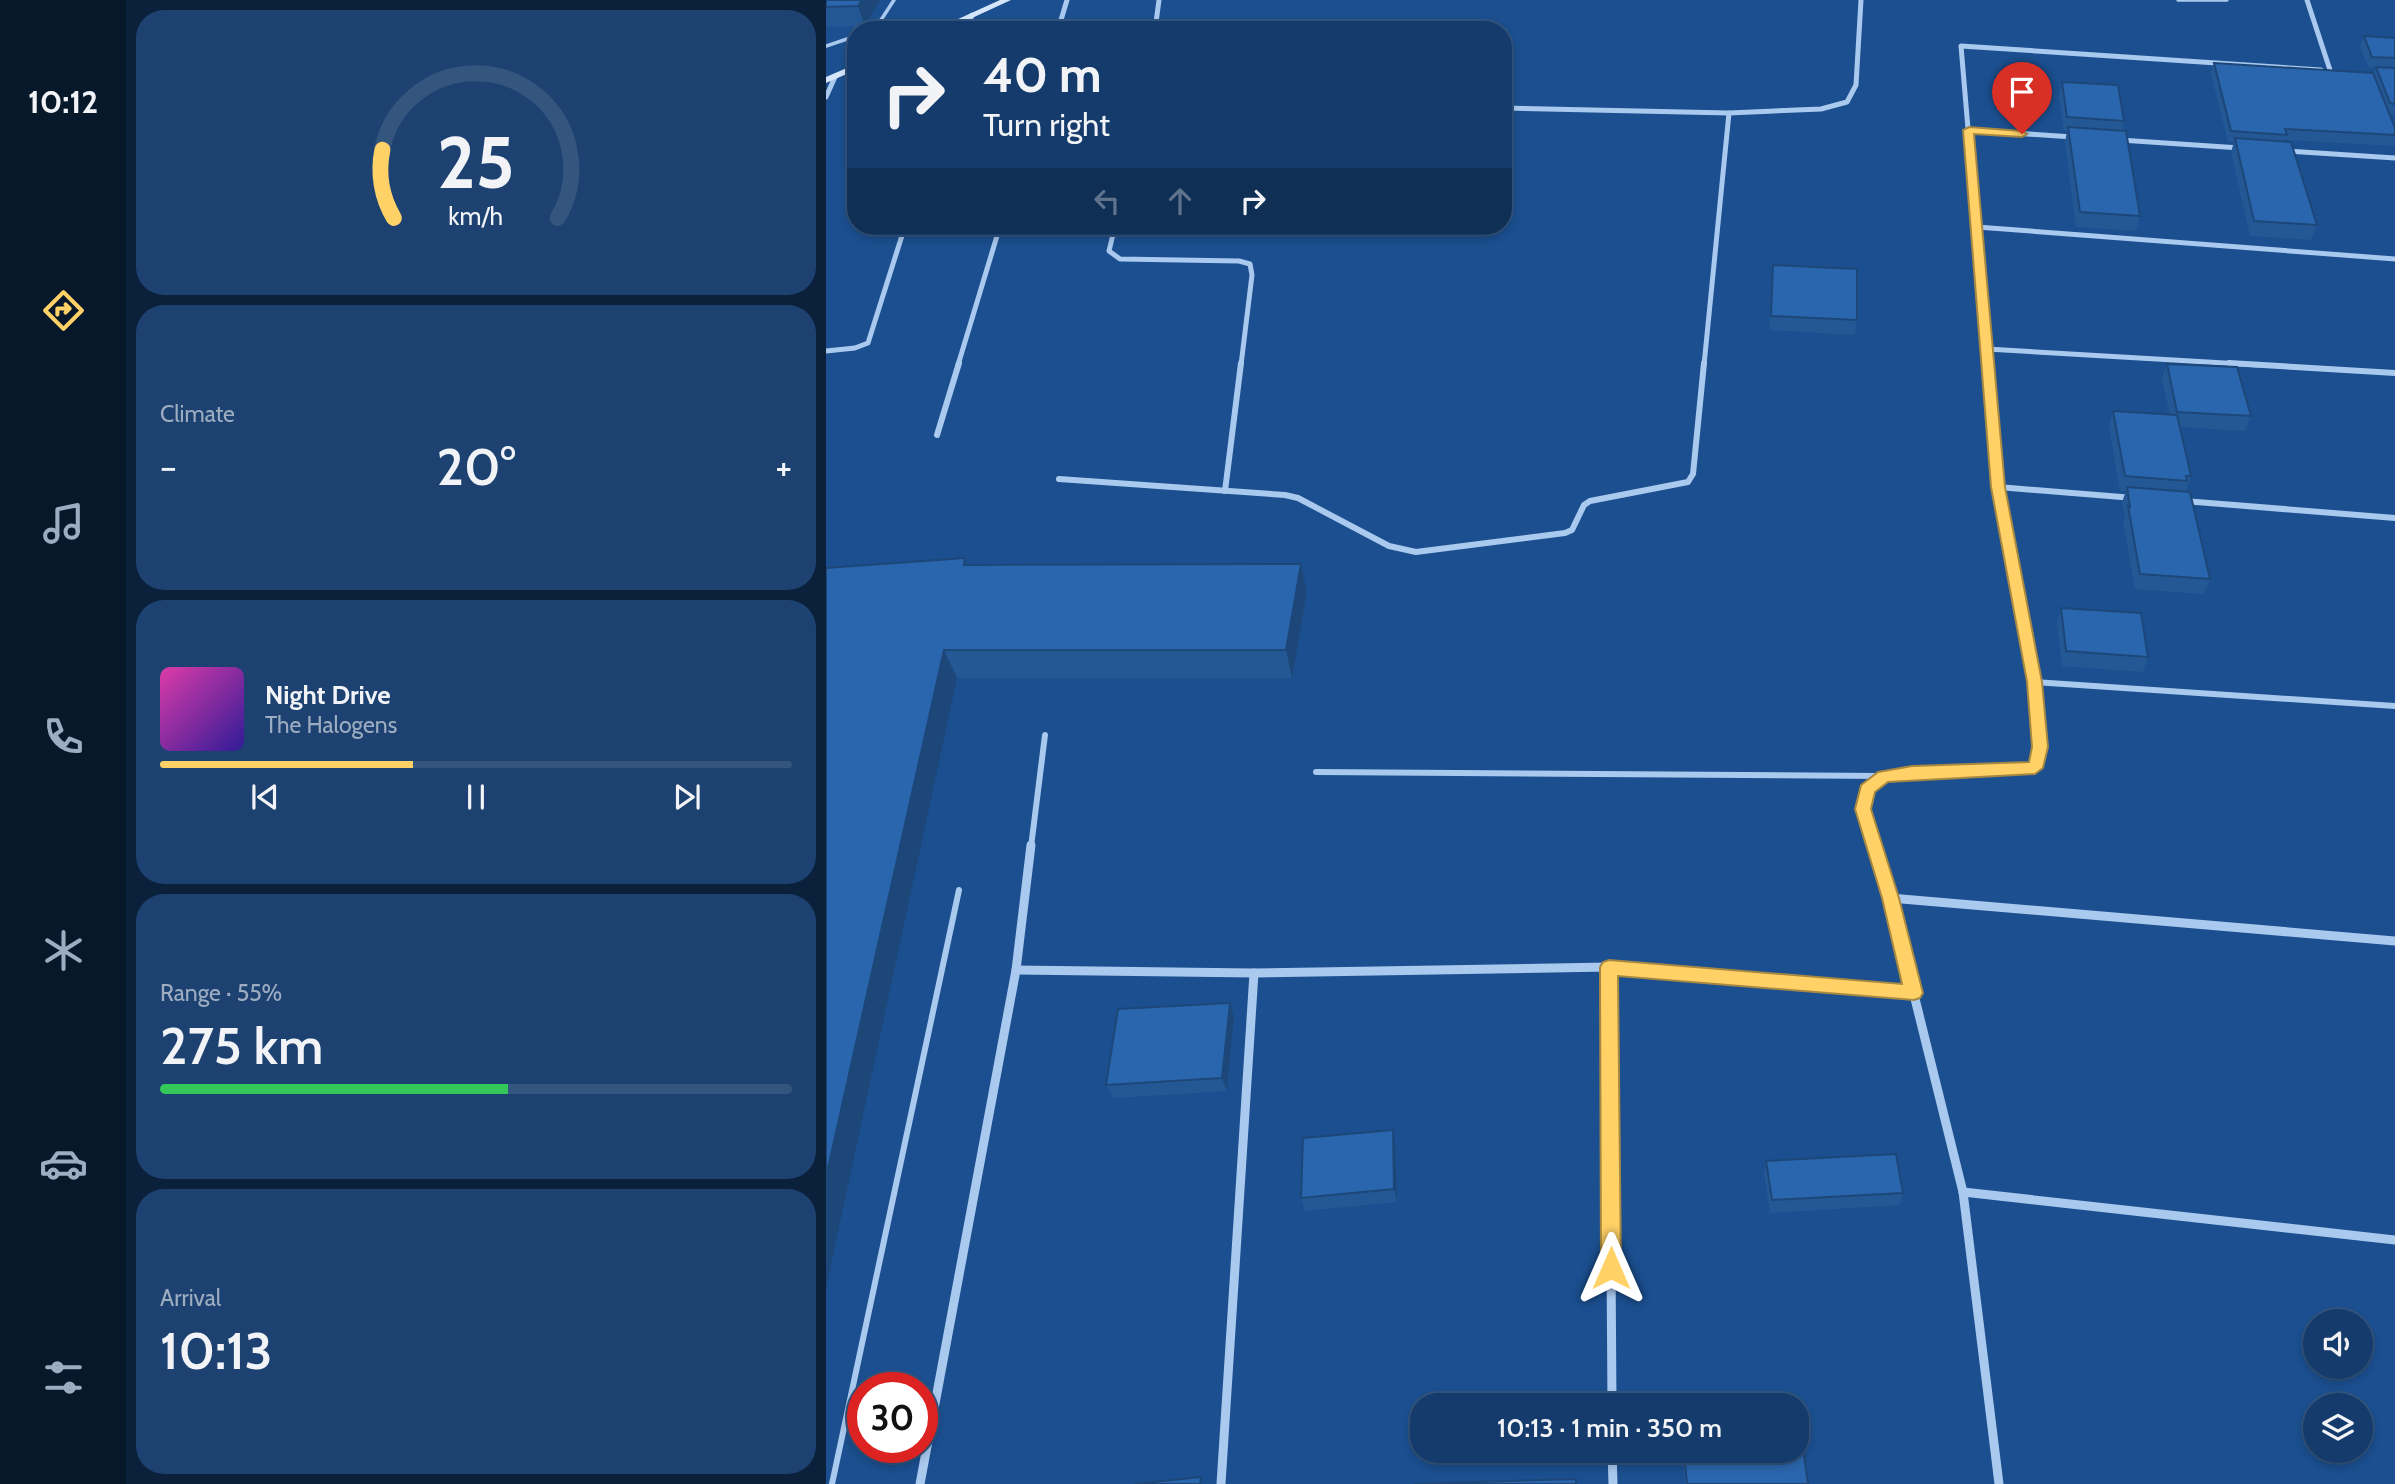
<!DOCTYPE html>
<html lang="en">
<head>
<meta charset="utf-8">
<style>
	body { margin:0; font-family:Cabin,sans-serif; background:#1d4271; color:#f1f3f6; height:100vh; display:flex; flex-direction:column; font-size:26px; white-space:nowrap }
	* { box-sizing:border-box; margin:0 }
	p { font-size:23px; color:#9dadc1 }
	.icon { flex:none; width:38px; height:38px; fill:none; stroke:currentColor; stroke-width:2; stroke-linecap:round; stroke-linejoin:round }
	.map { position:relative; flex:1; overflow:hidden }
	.details { display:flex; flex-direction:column; gap:10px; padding:10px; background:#0b203b; width:700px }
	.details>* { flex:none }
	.hud { position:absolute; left:21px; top:21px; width:665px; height:214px; border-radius:28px; box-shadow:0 4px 10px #0003,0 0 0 2px #33557e; background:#143b6b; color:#f1f3f6; overflow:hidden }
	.fabs { position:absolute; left:1477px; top:1309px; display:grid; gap:14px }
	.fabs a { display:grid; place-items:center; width:70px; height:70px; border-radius:50%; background:#143b6b; box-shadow:0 4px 10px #0003,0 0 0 2px #33557e; font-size:35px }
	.speed { position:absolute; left:21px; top:1372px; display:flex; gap:14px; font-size:35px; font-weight:700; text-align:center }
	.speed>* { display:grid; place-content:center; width:91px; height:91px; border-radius:50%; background:#143b6b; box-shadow:0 4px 10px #0003,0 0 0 2px #33557e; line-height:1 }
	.speed .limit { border:10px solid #d22; background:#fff; color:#111 }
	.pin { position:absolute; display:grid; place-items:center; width:60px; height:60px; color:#fff; margin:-72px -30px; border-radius:50% 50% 50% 0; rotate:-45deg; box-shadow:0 0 7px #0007 }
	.pin .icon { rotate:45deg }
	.me { position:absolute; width:77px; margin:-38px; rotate:0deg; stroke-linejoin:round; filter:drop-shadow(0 0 5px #0008) }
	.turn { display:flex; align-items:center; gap:24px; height:147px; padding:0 21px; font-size:32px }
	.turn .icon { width:91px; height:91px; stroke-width:2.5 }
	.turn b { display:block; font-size:49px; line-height:60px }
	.lanes { display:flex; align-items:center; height:66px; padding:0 21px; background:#0003; justify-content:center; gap:35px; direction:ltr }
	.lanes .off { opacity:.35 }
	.big { font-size:52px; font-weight:600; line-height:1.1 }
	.details .card { flex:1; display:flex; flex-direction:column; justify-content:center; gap:10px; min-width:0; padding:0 24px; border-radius:28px; background:#1d4271 }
	.details .dial { align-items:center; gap:0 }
	.dial svg { height:182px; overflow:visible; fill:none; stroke:#33557e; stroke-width:7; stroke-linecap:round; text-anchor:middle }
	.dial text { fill:#f1f3f6; stroke:none }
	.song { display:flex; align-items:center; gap:21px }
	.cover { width:84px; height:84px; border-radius:10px; background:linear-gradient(135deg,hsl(320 70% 55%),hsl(250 70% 35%)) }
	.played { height:7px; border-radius:4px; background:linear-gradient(90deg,#ffd166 40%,#33557e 40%) }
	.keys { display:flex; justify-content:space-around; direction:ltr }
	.heat { display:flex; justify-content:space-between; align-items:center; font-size:38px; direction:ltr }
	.charge { height:10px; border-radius:5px; background:linear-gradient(90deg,#34c759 55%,#33557e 0) }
	.trip { position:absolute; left:584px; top:1393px; width:399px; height:70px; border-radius:28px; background:#143b6b; box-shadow:0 4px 10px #0003,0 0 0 2px #33557e; font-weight:600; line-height:70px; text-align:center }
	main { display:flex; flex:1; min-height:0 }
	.menu { display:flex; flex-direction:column; width:126px; justify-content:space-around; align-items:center; background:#08182b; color:#9dadc1 }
	.menu .icon { width:49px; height:49px }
	.menu .on { color:#ffd166 }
	.menu b { font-size:32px; color:#f1f3f6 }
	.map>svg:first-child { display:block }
</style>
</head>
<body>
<main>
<nav class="menu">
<b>10:12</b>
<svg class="icon on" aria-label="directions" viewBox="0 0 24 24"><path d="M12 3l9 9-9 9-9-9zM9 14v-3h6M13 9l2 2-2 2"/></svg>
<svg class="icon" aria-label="music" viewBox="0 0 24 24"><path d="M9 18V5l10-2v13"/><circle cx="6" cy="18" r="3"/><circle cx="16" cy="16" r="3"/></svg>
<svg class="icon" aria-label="phone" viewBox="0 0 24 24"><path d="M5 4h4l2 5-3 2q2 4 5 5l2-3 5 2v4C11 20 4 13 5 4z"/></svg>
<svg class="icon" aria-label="climate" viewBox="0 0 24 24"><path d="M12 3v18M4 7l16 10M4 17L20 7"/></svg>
<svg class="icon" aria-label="car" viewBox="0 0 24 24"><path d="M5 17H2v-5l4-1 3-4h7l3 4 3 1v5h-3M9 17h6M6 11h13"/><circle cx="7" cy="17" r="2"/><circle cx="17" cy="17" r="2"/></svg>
<svg class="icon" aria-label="filters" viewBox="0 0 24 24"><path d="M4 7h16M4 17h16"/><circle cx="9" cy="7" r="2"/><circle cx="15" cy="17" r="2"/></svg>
</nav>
<section class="details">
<div class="card dial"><svg viewBox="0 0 100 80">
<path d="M14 69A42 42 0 1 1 86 69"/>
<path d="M14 69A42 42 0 0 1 9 39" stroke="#ffd166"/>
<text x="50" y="56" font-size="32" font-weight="700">25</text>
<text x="50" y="72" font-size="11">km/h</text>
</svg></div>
<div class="card"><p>Climate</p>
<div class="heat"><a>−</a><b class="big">20°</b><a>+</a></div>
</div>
<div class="card">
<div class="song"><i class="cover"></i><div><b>Night Drive</b><p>The Halogens</p></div></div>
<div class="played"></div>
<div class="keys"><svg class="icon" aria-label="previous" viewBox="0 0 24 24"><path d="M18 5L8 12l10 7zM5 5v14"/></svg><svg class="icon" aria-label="pause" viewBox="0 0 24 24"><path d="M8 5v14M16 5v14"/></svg><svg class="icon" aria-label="next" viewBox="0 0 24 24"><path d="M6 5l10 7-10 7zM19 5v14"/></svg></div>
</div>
<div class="card"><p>Range · 55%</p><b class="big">275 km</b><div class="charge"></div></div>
<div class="card"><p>Arrival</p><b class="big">10:13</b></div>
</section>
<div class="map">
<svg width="1569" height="1484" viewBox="0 0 1569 1484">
	<rect width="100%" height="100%" fill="#1b4f8f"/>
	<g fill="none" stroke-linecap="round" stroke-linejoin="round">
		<!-- lane-far1 -->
		<g stroke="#a9c9ee" stroke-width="3.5">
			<polyline points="1352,0 1401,0"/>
			<polyline points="41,30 55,20 68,0"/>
			<polyline points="0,46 30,36"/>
		</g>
		<!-- lane -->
		<polyline stroke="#a9c9ee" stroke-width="6" points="6,1484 133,890"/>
		<!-- street-far2 -->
		<g stroke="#a9c9ee" stroke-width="5">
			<polyline points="1481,0 1504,70"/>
			<polyline points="141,30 146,15"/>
			<polyline points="232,30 241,0"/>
			<polyline points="329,30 333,0"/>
			<polyline points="0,97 9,77"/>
			<polyline points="677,108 903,113 995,109 1021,102 1030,85 1035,0"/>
			<polyline points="1143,130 1247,137"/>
			<polyline points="1294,140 1414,148"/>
			<polyline points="1461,151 1569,158"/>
			<polyline points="289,226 283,251 294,259 413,261 424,264 426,275 415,365"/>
			<polyline points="1151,227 1569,259"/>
			<polyline points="1161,349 1433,365"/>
			<polyline points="0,351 29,348 42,343 79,226"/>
			<polyline points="132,365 174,226"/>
			<polyline points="878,365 903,113"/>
			<polyline points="1162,365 1135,46 1495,70"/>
		</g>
		<!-- street-far1 -->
		<g stroke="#a9c9ee" stroke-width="6">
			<polyline points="1403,363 1569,373"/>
			<polyline points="111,435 133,363"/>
			<polyline points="233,479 459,495 472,498 563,546 590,552 739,533 746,530 758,505 764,501 862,482 867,474 878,363"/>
			<polyline points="1172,487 1308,498"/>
			<polyline points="399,491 415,363"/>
			<polyline points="1358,501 1569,518"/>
			<polyline points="1208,682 1569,706"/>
			<polyline points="490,772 1057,776"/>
			<polyline points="205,847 219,735"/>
			<path d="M1049 847C1039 815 1028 800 1057 776L1209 768 1214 747 1208 682 1172 487 1162 363"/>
		</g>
		<!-- street -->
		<g stroke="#a9c9ee" stroke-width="9">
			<polyline points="1048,845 1064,898 1137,1192 1173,1484"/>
			<polyline points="1064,898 1569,941"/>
			<polyline points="783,967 786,1405"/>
			<polyline points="190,970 428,973 783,967 1088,993"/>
			<polyline points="1137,1192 1569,1240"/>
			<polyline points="786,1451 787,1484"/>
			<polyline points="94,1484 190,970 205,845"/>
			<polyline points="395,1484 428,973"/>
		</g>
		<!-- secondary -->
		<g fill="#d6e6fa" fill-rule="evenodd">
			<polygon points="174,0 185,0 120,30 108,30"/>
			<polygon points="30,64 30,70 0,83 0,77"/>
		</g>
	</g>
	<!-- wall -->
	<g fill="#245895">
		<polygon points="0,0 54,0 39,26 0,27"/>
		<polygon points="1538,36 1569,38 1569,115 1564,114 1569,128 1569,143 1568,146 1459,140 1458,141 1491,225 1485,240 1424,236 1405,152 1408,142 1402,142 1385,74 1388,63 1548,74 1550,68 1542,67 1534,46"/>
		<polygon points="1236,82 1298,121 1296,131 1314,216 1310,231 1250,227 1239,142 1241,131 1238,131 1233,96"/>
		<polygon points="947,265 1031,320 1029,335 943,330"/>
		<polygon points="1341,364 1425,416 1419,431 1354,427 1365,476 1360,491 1358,492 1384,579 1378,594 1309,589 1297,521 1299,516 1296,502 1300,491 1294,491 1283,426 1287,411 1344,415 1336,378"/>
		<polygon points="475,564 481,592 466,678 131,678 0,568 142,565"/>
		<polygon points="1235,608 1322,657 1317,672 1236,666 1231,623"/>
		<polygon points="404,1003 408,1016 401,1091 287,1098 280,1085"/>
		<polygon points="567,1130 569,1142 571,1202 479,1211 475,1198"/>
		<polygon points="940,1161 1077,1193 1074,1205 944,1213 938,1173"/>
		<polygon points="856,1451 971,1451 982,1484 859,1484"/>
	</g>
	<!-- shaded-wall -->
	<g fill="#1d4779">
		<polygon points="36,0 54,0 39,26 32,6"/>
		<polygon points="475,564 481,592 466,678 460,650"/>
		<polygon points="118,650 131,678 0,1288 0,1177"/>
		<polygon points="404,1003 408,1016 401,1091 396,1078"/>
		<polygon points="567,1130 569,1142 571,1202 568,1189"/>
	</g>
	<!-- building -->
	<g fill="#2a66ad" stroke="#1d4779" stroke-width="2">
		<polygon points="0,0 36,0 32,6 0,7"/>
		<polygon points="1538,36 1569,38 1569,58 1546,57"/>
		<polygon points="1388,63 1547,73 1569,128 1569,135 1459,129 1461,135 1405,131"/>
		<polygon points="1550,67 1569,68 1569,104 1564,103"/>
		<polygon points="1236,82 1292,85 1298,121 1241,117"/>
		<polygon points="1242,127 1300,131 1314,216 1254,212"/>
		<polygon points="1409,138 1465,142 1491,225 1428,221"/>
		<polygon points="947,265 1031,269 1031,320 945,316"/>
		<polygon points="1341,364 1411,367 1425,416 1351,412"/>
		<polygon points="1287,411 1351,415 1365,476 1360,476 1361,481 1299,476"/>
		<polygon points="1301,487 1364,492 1384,579 1314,574 1302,506 1304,507"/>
		<polygon points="139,558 138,565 475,564 460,650 118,650 0,1177 0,568"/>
		<polygon points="1235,608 1315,613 1322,657 1240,651"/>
		<polygon points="404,1003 396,1078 280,1085 292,1009"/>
		<polygon points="567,1130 568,1189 475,1198 477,1138"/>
		<polygon points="1070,1154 1077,1193 946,1200 940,1161"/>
		<polygon points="975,1434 982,1484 861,1484 858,1451 971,1451 971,1435"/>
		<polygon points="375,1477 374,1484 309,1484"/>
		<polygon points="750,1479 750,1484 588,1484"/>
	</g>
	<!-- route -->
	<polygon fill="#ffd166" stroke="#a68842" stroke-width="2" points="1143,127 1196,131 1201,134 1196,137 1148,134 1179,487 1216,682 1222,747 1217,768 1209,774 1062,782 1049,792 1045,809 1073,898 1097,993 1094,998 1088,1000 792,976 795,1268 792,1275 785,1278 778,1275 775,1268 774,967 777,962 783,960 1076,984 1056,898 1029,809 1035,785 1052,772 1086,766 1203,762 1206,747 1201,682 1165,487 1137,130"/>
</svg>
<div class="fabs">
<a><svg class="icon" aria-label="sound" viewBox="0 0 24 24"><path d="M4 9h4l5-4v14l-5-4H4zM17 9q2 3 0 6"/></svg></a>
<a><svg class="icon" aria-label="layers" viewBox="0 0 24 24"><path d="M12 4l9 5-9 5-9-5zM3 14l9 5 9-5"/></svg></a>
</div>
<div class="speed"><div class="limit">30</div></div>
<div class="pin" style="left:1196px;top:134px;background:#d93025"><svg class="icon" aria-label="arrive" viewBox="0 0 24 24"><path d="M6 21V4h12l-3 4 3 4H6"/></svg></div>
<svg class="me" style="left:785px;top:1268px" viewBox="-20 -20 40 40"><path d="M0-17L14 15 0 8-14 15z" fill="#ffd166" stroke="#fff" stroke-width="4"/></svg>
<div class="trip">10:13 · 1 min · 350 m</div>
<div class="hud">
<div class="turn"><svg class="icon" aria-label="right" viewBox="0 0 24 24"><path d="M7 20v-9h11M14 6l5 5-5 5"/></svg><div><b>40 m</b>Turn right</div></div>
<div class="lanes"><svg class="icon off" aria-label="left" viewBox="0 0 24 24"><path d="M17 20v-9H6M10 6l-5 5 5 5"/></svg><svg class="icon off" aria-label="ahead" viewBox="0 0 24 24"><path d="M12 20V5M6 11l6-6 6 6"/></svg><svg class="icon" aria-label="right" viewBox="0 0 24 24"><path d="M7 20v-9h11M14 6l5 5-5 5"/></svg></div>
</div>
</div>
</main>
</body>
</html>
